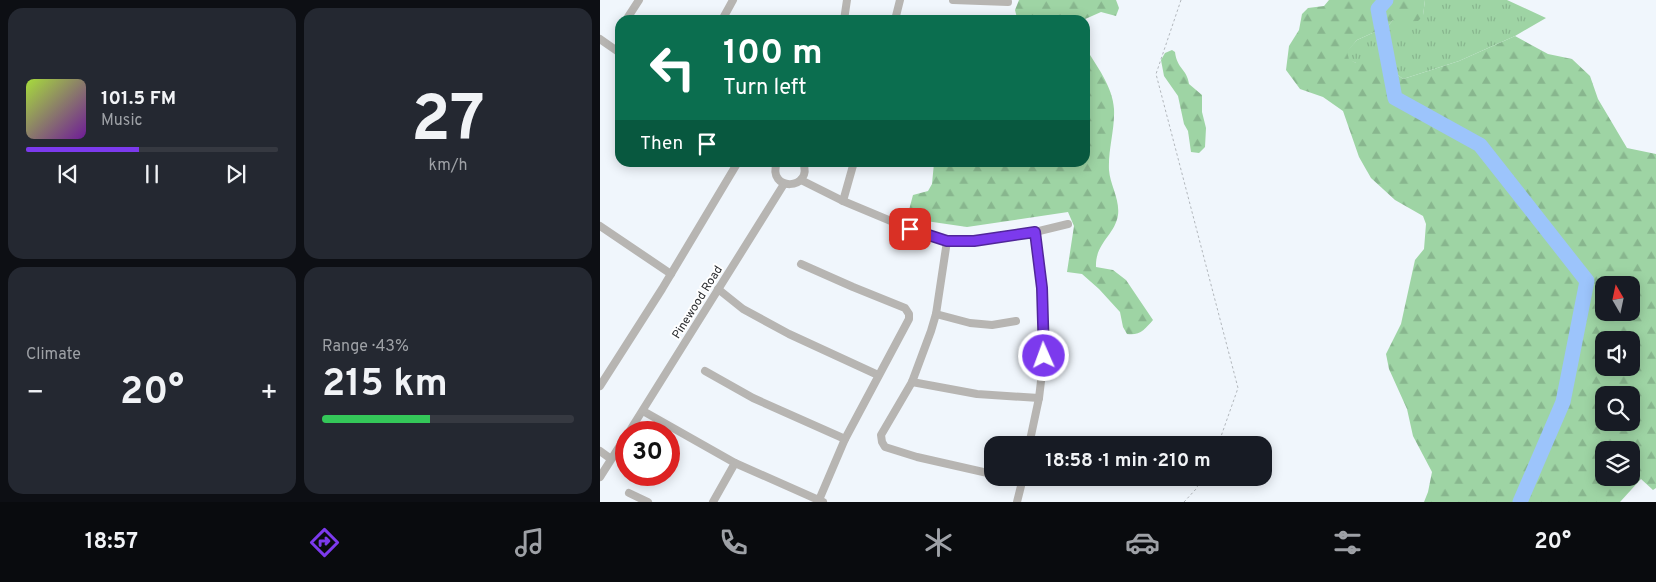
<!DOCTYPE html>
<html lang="en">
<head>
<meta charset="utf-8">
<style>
	body { margin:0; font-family:Overpass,sans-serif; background:#242831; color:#f1f3f6; height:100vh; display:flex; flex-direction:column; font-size:19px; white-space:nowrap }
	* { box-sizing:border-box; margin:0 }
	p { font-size:16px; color:#9ea1a6 }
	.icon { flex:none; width:28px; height:28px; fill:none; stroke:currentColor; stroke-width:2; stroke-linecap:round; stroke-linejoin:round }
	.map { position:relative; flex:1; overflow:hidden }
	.panel { display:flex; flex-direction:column; gap:8px; padding:8px; background:#0d0f14; width:600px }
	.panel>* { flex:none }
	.top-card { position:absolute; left:15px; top:15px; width:475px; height:152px; border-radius:15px; box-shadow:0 2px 12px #0003; background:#0b6e4f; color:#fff; overflow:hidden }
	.needle { width:32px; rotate:351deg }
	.tools { position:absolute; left:995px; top:276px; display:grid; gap:10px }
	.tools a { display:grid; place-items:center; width:45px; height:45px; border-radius:10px; background:#171b24; box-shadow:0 2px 12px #0003; font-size:25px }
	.speed { position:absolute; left:15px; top:421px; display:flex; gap:10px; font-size:25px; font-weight:700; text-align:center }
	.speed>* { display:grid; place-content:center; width:65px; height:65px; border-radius:50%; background:#171b24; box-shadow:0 2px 12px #0003; line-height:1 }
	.speed .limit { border:8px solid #d22; background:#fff; color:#111 }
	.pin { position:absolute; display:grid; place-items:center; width:42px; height:42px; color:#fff; margin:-21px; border-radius:10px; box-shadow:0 2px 8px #0006 }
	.me { position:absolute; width:55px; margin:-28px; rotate:358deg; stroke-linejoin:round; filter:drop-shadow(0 0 4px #0008) }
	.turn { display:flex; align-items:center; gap:18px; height:105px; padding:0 25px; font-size:22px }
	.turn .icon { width:65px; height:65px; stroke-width:2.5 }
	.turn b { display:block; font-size:35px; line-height:42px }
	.then { display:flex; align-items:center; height:48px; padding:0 25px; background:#0003; gap:10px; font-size:19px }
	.big { font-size:38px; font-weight:700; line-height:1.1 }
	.panel .card { flex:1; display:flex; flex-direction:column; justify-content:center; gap:8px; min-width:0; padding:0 18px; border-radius:15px; background:#242831 }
	.panel .dial { align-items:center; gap:0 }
	.dial b { font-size:65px; line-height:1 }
	.song { display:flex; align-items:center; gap:15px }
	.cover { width:60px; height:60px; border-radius:8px; background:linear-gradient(135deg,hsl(80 70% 55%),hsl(280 70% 35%)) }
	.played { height:5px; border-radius:2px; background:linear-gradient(90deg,#7c3aed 45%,#363941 45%) }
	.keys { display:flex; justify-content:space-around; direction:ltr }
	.heat { display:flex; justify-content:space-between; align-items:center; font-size:28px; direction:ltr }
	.charge { height:8px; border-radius:4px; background:linear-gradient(90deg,#34c759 43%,#363941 0) }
	.panel .tiles { flex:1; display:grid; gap:8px; grid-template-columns:repeat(2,1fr) }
	.trip { position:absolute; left:384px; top:436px; width:288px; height:50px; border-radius:15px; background:#171b24; box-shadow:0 2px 12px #0003; font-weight:700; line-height:50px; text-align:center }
	.tabs { display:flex; height:80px; justify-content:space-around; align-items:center; background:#090b0e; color:#9ea1a6 }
	.tabs .icon { width:35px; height:35px }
	.tabs .current { color:#7c3aed }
	.tabs b { font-size:22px; color:#f1f3f6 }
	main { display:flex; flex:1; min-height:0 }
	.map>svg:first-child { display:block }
</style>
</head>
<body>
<main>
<section class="panel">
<div class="tiles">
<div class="card">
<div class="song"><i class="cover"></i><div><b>101.5 FM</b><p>Music</p></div></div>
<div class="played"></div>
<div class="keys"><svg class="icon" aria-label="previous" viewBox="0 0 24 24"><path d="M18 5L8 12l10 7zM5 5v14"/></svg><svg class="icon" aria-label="pause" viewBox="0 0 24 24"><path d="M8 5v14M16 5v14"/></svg><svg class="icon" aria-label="next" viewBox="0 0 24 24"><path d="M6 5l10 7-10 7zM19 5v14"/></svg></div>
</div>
<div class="card dial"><b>27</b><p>km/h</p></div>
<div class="card"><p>Climate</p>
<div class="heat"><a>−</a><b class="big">20°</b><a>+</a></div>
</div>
<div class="card"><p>Range · 43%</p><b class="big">215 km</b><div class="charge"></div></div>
</div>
</section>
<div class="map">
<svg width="1056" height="502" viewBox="0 0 1056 502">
	<defs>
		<pattern id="grass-tufts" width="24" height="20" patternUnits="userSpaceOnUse" patternTransform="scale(1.25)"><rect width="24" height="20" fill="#9ed4a4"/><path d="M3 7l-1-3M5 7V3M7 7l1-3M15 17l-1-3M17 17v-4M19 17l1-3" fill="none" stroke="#88b68e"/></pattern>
		<pattern id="forest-firs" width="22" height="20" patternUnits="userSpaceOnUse" patternTransform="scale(1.25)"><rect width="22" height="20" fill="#9ed4a4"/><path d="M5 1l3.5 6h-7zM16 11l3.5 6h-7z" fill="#88b68e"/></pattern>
	</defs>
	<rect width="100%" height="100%" fill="#f0f6fc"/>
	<!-- grass -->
	<polygon fill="url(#grass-tufts)" points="825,0 907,0 946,18 915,36 859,61 803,79 782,63 756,63 749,60 746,52 757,40 788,26 793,20 823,15"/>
	<!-- forest -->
	<g fill="url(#forest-firs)" fill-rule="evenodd">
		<polygon points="419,0 516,0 519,8 516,16 501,12 483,20 420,20 417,18 415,10"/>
		<path d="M729 0H825L823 16 818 21 801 23 793 20 788 26 757 40 747 52 749 59 756 63H782L803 79 859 61 915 36 948 54 972 59 990 76 998 99 1027 148 1056 154V488L1053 490 1041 479 1020 502H824L828 492 832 472 813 436 807 409 789 369 786 354 801 324 815 260 824 249 826 224 823 216 795 200 771 178 759 157 743 111 723 97 700 89 686 70 689 46 699 30 702 14 708 8 724 6ZM1004 285H1031V312H1004ZM1004 340H1031V368H1004ZM1004 395H1031V422H1004ZM1004 450H1031V478H1004Z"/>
		<path d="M485 47C496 65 513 87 514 109 515 129 508 150 509 170 510 185 520 199 518 215 515 235 495 243 496 267L513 270 526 280 553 320C545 329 540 336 527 334L523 327 520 312 499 289 482 274 467 272 474 226 468 212 367 227 319 220 312 217 309 210 313 195 328 191 332 184 334 163 485 162Z"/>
		<path d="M572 50 575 52C577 69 587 69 589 84L602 95V112L606 128 605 147 599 153 591 152 588 131 584 124 578 96 564 76 561 60 565 53Z"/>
	</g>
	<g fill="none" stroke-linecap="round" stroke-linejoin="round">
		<!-- river -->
		<polyline stroke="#9cc4fb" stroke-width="15" points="786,0 778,9 795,98 880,145 987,281 963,402 920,502"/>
		<!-- path -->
		<g stroke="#b2b7bc" stroke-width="1" stroke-dasharray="2.5 2.5" stroke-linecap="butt">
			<polyline points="581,0 556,74 638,388 618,445"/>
			<polyline points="584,502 596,489 602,478"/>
		</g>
		<!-- minor -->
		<g stroke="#b7b5b2" stroke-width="8">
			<polyline points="353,0 408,2"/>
			<polyline points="28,17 39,0"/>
			<polyline points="122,20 133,0"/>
			<polyline points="244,20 247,0"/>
			<polyline points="295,20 300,0"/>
			<polyline points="0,39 20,53"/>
			<path d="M177 162C166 192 214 191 203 162"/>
			<polyline points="201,180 243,201 310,229 347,241 374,241 435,232 468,224"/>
			<polyline points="243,201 254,162"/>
			<polyline points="0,226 71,274"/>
			<polyline points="347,241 336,314 331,331 312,382 281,435 282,442 285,447 317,457 392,474"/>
			<polyline points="201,264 253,287 305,308 309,314 309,319 245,439 219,500"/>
			<polyline points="118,289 143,309 189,334 278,375"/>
			<polyline points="336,314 370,323 392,325 416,321"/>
			<polyline points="105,371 153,398 245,439"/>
			<polyline points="312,382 377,394 439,398"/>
			<polyline points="0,386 62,289 138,162"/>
			<polyline points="43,411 135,463 223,502"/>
			<polyline points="29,432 184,184"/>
			<polyline points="429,445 439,398 444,356 442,288 435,232"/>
			<polyline points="0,451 11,459"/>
			<polyline points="0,477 26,436"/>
			<polyline points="29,493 48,502"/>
			<polyline points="113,502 135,463"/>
			<polyline points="417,502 423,478"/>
		</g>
	</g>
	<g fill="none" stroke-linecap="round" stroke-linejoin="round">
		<defs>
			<polyline id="route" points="310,229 347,241 374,241 435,232 442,288 444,356"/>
		</defs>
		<!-- route casing -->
		<use href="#route" stroke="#51269a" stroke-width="12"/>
		<!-- route -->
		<use href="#route" stroke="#7c3aed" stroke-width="9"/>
	</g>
	<g text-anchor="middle" stroke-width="4" stroke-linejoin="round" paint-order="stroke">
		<!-- street labels -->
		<g font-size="12" fill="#2d2f32" stroke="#fff">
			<text transform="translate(97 302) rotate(-58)" y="4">Pinewood Road</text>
		</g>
	</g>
</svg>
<div class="tools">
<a><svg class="needle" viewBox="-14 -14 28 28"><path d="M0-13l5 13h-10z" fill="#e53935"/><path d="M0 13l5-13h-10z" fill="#9ea1a6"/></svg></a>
<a><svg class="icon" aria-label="sound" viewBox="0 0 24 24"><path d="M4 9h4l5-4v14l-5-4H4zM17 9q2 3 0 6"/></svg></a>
<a><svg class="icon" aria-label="search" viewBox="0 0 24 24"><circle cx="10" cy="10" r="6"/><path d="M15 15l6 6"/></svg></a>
<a><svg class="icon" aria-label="layers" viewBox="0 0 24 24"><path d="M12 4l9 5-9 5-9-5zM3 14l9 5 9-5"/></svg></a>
</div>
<div class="speed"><div class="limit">30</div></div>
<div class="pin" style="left:310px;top:229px;background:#d93025"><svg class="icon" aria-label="arrive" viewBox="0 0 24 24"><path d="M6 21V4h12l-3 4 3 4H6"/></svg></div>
<svg class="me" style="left:444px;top:356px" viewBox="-20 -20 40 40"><circle r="17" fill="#7c3aed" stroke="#fff" stroke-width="3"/><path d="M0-11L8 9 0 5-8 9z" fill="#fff"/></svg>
<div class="trip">18:58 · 1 min · 210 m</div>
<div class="top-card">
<div class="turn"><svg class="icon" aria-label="left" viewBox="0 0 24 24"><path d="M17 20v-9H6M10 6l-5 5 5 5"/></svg><div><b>100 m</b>Turn left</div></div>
<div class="then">Then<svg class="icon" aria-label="arrive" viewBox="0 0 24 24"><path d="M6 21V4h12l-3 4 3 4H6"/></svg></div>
</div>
</div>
</main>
<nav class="tabs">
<b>18:57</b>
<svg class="icon current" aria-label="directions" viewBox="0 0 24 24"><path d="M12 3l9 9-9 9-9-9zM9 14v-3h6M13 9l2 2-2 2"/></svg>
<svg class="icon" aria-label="music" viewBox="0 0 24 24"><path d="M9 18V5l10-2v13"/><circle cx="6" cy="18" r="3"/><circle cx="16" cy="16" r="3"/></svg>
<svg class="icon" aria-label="phone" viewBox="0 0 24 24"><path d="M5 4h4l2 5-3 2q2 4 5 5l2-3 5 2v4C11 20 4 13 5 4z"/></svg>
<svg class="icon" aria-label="climate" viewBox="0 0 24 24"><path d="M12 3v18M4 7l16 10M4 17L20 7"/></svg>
<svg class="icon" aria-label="car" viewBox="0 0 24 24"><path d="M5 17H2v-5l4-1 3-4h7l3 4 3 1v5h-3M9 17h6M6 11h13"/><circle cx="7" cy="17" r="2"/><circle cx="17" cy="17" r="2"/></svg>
<svg class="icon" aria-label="filters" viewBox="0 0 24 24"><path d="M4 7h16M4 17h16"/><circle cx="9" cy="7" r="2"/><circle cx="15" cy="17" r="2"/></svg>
<b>20°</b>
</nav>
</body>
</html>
